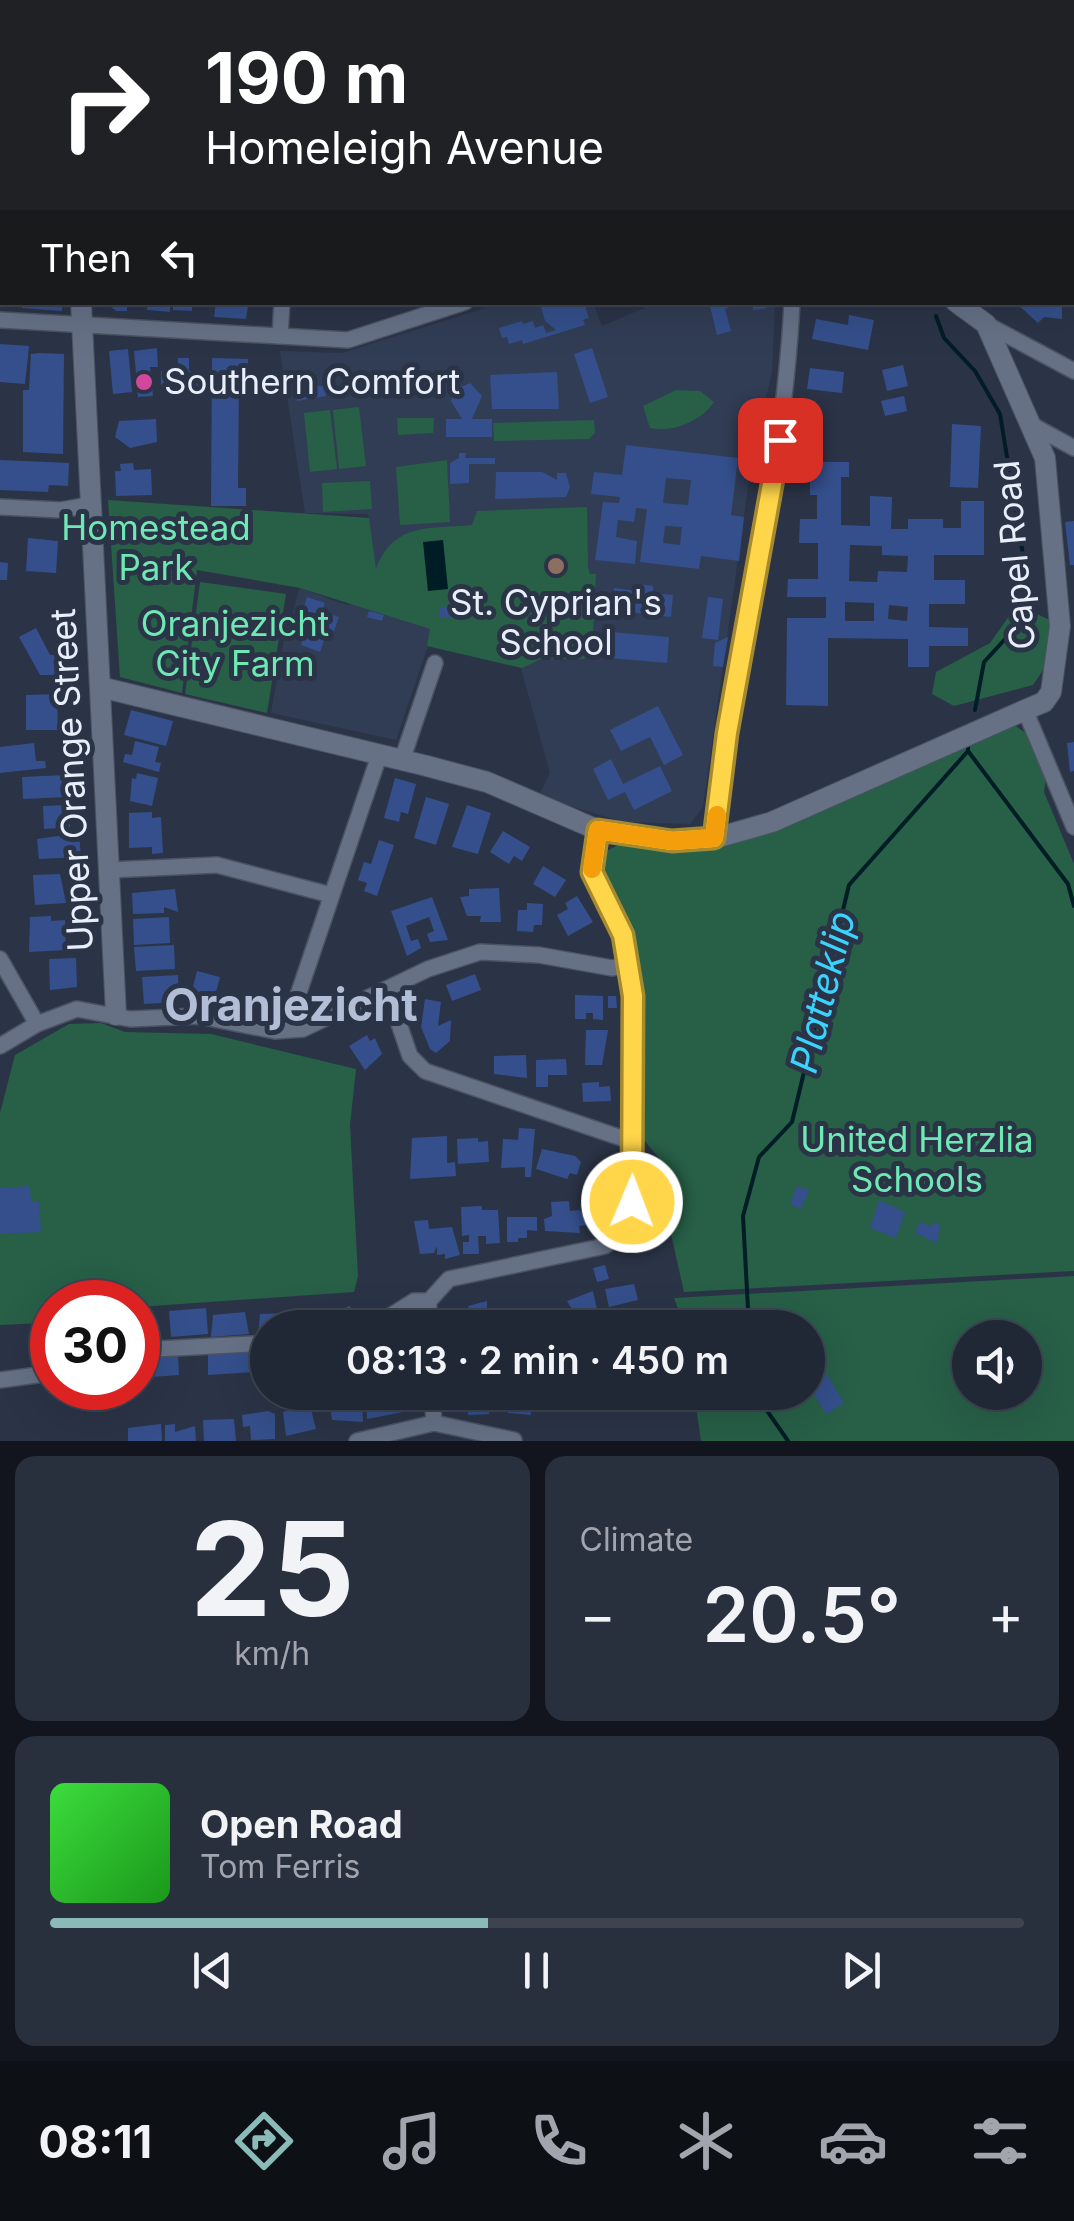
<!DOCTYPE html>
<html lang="en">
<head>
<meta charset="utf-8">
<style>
	body { margin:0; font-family:Inter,sans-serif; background:#282f3d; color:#f1f3f6; height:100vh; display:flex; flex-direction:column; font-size:38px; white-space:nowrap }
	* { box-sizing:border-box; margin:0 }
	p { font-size:32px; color:#a2a5ad }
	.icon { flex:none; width:55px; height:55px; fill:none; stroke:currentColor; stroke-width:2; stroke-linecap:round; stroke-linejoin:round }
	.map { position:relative; height:1441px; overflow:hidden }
	.side { display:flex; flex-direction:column; gap:15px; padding:15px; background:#12151d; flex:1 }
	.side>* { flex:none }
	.hud { position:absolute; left:0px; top:0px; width:1075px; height:305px; box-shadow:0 10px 40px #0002,0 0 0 2px #3d4450; background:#202124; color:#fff; overflow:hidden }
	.tools { position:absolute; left:952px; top:1320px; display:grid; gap:20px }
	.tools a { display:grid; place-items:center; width:90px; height:90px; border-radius:50%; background:#202735; box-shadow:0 10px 40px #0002,0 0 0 2px #3d4450; font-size:50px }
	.speed { position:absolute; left:30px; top:1280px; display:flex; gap:20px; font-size:50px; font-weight:700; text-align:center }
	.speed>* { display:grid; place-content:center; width:130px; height:130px; border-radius:50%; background:#202735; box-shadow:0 10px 40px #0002,0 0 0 2px #3d4450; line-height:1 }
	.speed .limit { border:15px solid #d22; background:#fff; color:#111 }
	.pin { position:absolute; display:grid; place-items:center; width:85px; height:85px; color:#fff; margin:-42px; border-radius:20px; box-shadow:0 5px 15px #0006 }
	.me { position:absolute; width:110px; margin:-55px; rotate:1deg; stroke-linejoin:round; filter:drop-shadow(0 0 8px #0008) }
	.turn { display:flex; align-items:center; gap:35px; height:210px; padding:0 40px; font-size:45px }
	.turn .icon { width:130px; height:130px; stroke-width:2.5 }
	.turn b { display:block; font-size:70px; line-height:85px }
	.then { display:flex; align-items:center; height:95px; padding:0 40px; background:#0003; gap:20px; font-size:38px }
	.big { font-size:75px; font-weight:600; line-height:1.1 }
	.side .card { flex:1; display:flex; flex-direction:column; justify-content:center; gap:15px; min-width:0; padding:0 35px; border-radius:20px; background:#282f3d }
	.side .dial { align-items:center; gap:0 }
	.dial b { font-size:130px; line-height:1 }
	.song { display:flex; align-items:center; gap:30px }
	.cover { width:120px; height:120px; border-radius:15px; background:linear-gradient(135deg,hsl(120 70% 55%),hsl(120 70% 35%)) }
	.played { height:10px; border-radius:5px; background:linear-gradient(90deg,#8bbbb9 45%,#3d4450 45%) }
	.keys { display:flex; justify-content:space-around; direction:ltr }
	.heat { display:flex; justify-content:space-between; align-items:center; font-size:55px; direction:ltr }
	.side .tiles { flex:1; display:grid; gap:15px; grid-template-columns:1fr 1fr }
	.card:last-child { grid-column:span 2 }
	.trip { position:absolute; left:250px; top:1310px; width:575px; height:100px; border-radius:50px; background:#202735; box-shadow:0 10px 40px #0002,0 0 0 2px #3d4450; font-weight:600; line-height:100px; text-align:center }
	.dock { display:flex; height:160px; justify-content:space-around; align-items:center; background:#0d1015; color:#a2a5ad }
	.dock .icon { width:70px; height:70px }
	.dock .on { color:#8bbbb9 }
	.dock b { font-size:45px; color:#f1f3f6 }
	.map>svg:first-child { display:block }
</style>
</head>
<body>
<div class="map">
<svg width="1074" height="1441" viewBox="0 0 1074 1441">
	<rect width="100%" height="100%" fill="#2b3447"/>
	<!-- built -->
	<polygon fill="#313d55" points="501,303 593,303 602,326 656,303 775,303 772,372 752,460 703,807 690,824 624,822 538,797 550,773 521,668 428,646 396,740 271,713 284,639 300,588 346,605 379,600 368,514 305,513 280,351 342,353"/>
	<!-- green -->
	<g fill="#275f47" fill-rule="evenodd">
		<polygon points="93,0 250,0 251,2 94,2"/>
		<path d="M676 390 700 391 714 402C701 421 673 433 650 428L643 406Z"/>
		<polygon points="359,407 366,466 339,469 333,410"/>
		<polygon points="330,410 337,469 310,472 304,413"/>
		<polygon points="397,418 434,418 433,433 398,435"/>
		<polygon points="594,420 595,433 589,439 494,441 493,423"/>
		<polygon points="447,460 450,522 400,525 396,467"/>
		<polygon points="370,481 372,509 323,512 322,483"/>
		<path d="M108 500 369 518 376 569C394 522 429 529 472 525L477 511 587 507 588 567 590 574H596L592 653 584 659H541L522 668 427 646 430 629 300 588 197 570 182 693 120 677Z"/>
		<polygon points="200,582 286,594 267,713 185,694"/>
		<polygon points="1017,605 1052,621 1053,655 1033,685 954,706 932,694 936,672 990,643"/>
		<polygon points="1013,724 1027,734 1046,776 1044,792 1074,864 1074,1271 684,1292 660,1185 659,1158 644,1140 643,1006 634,953 600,874 603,853 618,845 702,847"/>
		<polygon points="101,1023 125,1032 211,1034 356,1069 350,1125 358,1276 354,1292 138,1307 138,1302 52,1302 52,1318 44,1323 0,1325 0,1113 15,1055 69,1024"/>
		<path d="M1074 1276V1441H701L694 1393 808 1392V1328L685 1327 674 1298ZM970 1338H1025V1392H970Z"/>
	</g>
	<!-- water -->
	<polygon fill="#001d26" points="443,540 448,589 428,591 423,542"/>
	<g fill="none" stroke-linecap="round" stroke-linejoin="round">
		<!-- stream -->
		<g stroke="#001d26" stroke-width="4">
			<polyline points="936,316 944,338 975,371 1000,414 1032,610 984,662 975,710"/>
			<polyline points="968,751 1068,884 1074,906"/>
			<polyline points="749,1328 743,1216 759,1157 792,1122 849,885 968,751 968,744"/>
			<polyline points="754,1392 788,1441"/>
		</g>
	</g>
	<!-- building -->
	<g fill="#344f8b" fill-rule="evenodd">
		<polygon points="23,302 62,302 62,311 22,308"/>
		<polygon points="106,302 127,302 127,311 116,311"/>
		<polygon points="148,302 170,302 170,312 147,310"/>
		<polygon points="173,302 192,302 192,311 173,310"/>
		<polygon points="216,302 255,302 248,306 246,319 214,317"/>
		<polygon points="545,302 584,302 589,318 583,320 585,325 523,344 522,340 509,344 507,337 502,338 499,328 522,321 523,324 533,321 535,328 543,325 546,333 556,330 545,321 540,304"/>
		<polygon points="709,302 741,302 725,309 731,331 717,335"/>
		<polygon points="752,302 766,302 767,308 753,310"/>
		<polygon points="802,302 829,302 829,307 802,305"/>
		<polygon points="1015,302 1038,302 1044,307 1044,302 1062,302 1062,319 1044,317 1038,323"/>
		<polygon points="849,315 874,320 868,350 812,339 816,319 848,325"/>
		<polygon points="0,344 29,346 25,384 0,382"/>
		<polygon points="157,348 158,367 150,367 153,396 138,397 134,351"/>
		<polygon points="592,348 608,397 590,403 574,354"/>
		<polygon points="128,349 132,392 113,394 109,351"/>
		<polygon points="39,353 64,354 63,454 23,452 23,390 29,390 31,354"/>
		<polygon points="178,358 189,358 189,371 198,371 198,391 161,390 161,371 178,371"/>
		<polygon points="212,358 248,359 248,377 239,377 238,488 246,488 246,506 211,506"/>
		<polygon points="903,365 908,386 887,391 882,370"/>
		<polygon points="810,368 844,372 842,393 807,389"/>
		<polygon points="557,372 559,409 492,409 490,375"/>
		<polygon points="470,383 482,396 472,419 492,419 492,437 446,437 446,419 462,419 451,401 454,390"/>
		<polygon points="313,386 324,386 326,396 297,401 295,388"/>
		<polygon points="904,396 907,411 885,416 881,401"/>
		<polygon points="156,419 157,442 130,448 115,437 119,421"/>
		<polygon points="952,424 981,426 978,488 950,487"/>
		<path d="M626 445 738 458 731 515 744 517 739 561 701 556 699 569 640 562 647 509 636 508 634 522 618 520 616 537 637 541 635 564 595 560 603 502 619 503 620 497 591 494 594 472 622 475ZM666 478 691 480 688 505 663 503ZM665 526 682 527 680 545 663 543Z"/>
		<polygon points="459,453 466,453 465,458 495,458 495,464 469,464 469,483 450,484 450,463 459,458"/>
		<polygon points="0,460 69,463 68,486 49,485 48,492 0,490"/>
		<path d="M810 462H849V477H841V525L870 526V496L892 497 891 529H908V519H943V528H961V501H984V555H934V580H965V604H929V627L968 628V646H929V667H908V639L828 638V706L786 705 787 618H826V597H787L788 579H818V543H799L800 519H817V495H810ZM850 545 882 546V555L908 556 907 572 878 571 877 582 849 581ZM845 602 874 603V621H845ZM889 605 908 607 907 621 888 619Z"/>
		<polygon points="133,463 134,470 151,469 152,495 116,496 115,471 121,471 120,464"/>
		<polygon points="496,472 542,472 557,480 557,473 566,473 570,487 566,497 495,499"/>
		<polygon points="1074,521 1074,565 1070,565 1065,522"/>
		<polygon points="28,538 58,541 56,573 26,571"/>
		<polygon points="0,562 8,563 7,580 0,580"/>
		<polygon points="638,584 653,586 653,593 673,595 671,617 612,610 614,588 637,591"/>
		<polygon points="461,592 464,616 440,618 439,608 449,606 450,593"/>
		<polygon points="307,597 325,603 322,611 339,617 334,631 328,629 320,652 301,645 307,629 297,625"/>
		<polygon points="708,597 723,599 718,640 702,638"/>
		<polygon points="369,611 384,615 382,621 367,617"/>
		<polygon points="36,628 50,655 71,655 71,675 40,675 19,637"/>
		<polygon points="611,632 669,637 667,663 609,658"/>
		<polygon points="728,637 723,667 713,666 715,643"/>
		<polygon points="57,694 58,730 26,730 26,695"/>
		<polygon points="658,706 683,755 664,765 650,737 621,751 610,730"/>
		<polygon points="131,710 173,721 166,746 124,735"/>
		<polygon points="135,741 159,747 155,762 161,763 159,772 123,762 125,754 132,755"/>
		<polygon points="1074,742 1074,771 1070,772 1067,743"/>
		<polygon points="34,743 36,761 45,761 46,768 0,773 0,747"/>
		<polygon points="611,759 623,784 660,766 672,791 634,810 625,792 608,800 593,769"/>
		<polygon points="137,773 158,778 152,806 130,801 132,778 136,779"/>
		<polygon points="66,775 67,797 23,799 22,777"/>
		<polygon points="395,778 416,784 408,814 401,812 399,822 384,818"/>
		<polygon points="426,797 449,804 436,845 414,838"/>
		<polygon points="69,805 70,827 44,829 43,806"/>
		<polygon points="467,805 491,813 478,854 452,847"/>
		<polygon points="152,812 152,818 161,817 163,853 152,854 152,847 129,848 129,813"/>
		<polygon points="503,831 530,847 522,861 514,856 509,864 490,852"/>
		<polygon points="79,833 81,857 39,859 37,839"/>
		<polygon points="379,840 394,845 377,896 364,891 367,883 358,880 364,862 371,864"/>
		<polygon points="543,866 566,880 555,897 533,884"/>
		<polygon points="60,874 66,903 35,905 33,875"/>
		<polygon points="499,888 501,922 480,922 481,916 467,916 460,897 469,896 469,889"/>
		<polygon points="175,889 178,912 164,907 164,913 133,914 132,893"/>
		<polygon points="577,896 593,922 568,936 557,915 568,909 565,903"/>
		<polygon points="432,897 448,940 430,942 427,934 434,931 429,917 406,926 411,941 418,939 421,948 407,956 391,911"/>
		<polygon points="527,903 543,904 542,925 534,925 533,932 517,931 518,910 527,910"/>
		<polygon points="51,916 51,921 65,920 66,950 29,952 30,917"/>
		<polygon points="169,917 170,943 134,945 133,919"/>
		<polygon points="174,945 175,969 136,971 134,947"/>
		<polygon points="76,958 77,987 50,990 49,959"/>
		<polygon points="197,971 220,977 215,996 192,991"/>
		<polygon points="475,974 481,990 452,1001 446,985"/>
		<polygon points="178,975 179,1002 144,1004 142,977"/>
		<polygon points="575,995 603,996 603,1020 593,1019 593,1013 586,1013 586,1019 575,1019"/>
		<polygon points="608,996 616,996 617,1008 608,1008"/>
		<polygon points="425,999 441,1002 438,1026 451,1020 450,1041 436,1053 430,1049 421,1027"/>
		<polygon points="586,1030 608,1030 602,1065 585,1065"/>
		<polygon points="367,1035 370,1041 375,1038 382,1054 365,1070 349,1046"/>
		<polygon points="526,1055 527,1078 494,1074 494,1056"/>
		<polygon points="566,1059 567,1075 548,1075 548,1087 536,1087 536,1060"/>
		<polygon points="599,1082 599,1087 610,1086 611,1101 583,1102 582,1083"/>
		<polygon points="519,1128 535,1129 531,1177 525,1177 525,1167 501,1168 503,1139 518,1140"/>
		<polygon points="447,1136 447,1163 455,1162 456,1176 410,1179 412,1138"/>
		<polygon points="478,1138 478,1142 488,1141 489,1162 458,1164 457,1139"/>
		<polygon points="542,1149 575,1156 581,1162 577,1175 570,1173 567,1179 536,1169"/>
		<polygon points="30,1186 31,1202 39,1201 41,1232 0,1234 0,1188"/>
		<polygon points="797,1186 809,1190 801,1209 790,1204"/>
		<polygon points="879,1200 905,1212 896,1238 870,1228"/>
		<polygon points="569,1201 570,1211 580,1210 588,1225 579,1226 580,1233 545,1231 544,1219 552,1216 551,1202"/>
		<polygon points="482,1206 482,1210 498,1210 500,1243 486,1244 486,1236 478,1236 479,1254 463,1254 463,1242 469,1242 469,1235 462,1236 461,1207"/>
		<polygon points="507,1217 537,1217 537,1231 527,1230 527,1238 518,1238 518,1242 507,1242"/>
		<polygon points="428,1220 429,1229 452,1227 460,1255 445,1259 445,1254 437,1255 437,1246 434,1253 420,1254 414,1221"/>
		<polygon points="920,1222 931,1227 933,1222 940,1225 937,1243 915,1233"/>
		<polygon points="605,1265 609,1279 597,1282 593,1268"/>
		<polygon points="634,1284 638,1300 609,1307 605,1289"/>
		<polygon points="593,1291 599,1319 586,1321 584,1314 576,1316 567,1301"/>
		<polygon points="487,1301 487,1318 509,1313 512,1328 475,1328 468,1306"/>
		<polygon points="350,1306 353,1313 363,1309 367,1323 323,1328 320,1317"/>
		<polygon points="206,1308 208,1334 171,1337 169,1311"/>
		<polygon points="245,1312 249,1334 211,1337 213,1315"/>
		<polygon points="292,1313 295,1328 268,1328 268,1336 258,1337 260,1314"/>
		<polygon points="556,1315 559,1328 522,1328 520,1322"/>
		<polygon points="151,1319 155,1342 138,1344 138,1320"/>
		<polygon points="808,1343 844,1403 826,1414 808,1384"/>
		<polygon points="252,1350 254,1372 208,1375 208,1353"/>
		<polygon points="178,1354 179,1375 138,1378 138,1357"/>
		<polygon points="328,1392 338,1392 338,1404 362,1403 363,1422 332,1420"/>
		<polygon points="366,1392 402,1392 403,1412 367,1419"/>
		<polygon points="467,1392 488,1392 489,1414 468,1415"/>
		<polygon points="529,1393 531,1415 508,1413 507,1394"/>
		<polygon points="310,1405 316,1429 286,1436 283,1412"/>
		<polygon points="268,1411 275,1414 275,1439 251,1440 250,1426 243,1427 242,1415"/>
		<polygon points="234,1419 236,1441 204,1441 203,1420"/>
		<polygon points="161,1424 162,1441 128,1441 128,1428"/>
		<polygon points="175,1424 175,1432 195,1426 196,1441 165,1441 165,1425"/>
	</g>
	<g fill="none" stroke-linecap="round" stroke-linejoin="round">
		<defs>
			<g id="minor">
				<polyline points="268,0 268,2"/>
				<polyline points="387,0 388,2"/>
				<polyline points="495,0 495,2"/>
				<polyline points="686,2 690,0"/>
				<polyline points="924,2 924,0"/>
				<polyline points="0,31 2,31"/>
				<polyline points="1072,102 1074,102"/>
				<polyline points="0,171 2,171"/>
				<polyline points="1072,249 1074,249"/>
				<polyline points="0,320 348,340 465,302"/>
				<polyline points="986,324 1074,371"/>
				<polyline points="280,336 282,302"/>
				<polyline points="1032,425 1074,448"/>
				<polyline points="0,507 61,510 89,505"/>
				<polyline points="1025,710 1074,827"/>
				<polyline points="402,760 435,663"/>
				<path d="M714 838C736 659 783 483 792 302"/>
				<polyline points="109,870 217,865 331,895"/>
				<polyline points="0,959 37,1024"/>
				<polyline points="387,989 410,1056 425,1071 633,1142"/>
				<polyline points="303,1029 297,998 379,756"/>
				<polyline points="0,1046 37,1024 77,1009 130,1019 199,1016 275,1031 303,1029 428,969 480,952 539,955 612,968 629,965"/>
				<polyline points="371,1328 414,1301 429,1301"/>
				<polyline points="428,1328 429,1301 449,1279 605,1246 620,1234 629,1218 633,996 623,935 592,871 598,830"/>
				<polyline points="138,1350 268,1343"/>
				<polyline points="0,1380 52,1373"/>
				<polyline points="432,1392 434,1423"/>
				<polyline points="357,1441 434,1423 514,1440"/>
			</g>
			<g id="tertiary">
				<polyline points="71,0 71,2"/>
				<polyline points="858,2 859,0"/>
				<polyline points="81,302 116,1015"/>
				<polyline points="100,687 427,766 487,782 598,830 672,841 716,838 772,822 1025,710 1044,702 1051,692 1060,626 1045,458 986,324 956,302"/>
			</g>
		</defs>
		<!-- minor casing -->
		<use href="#minor" stroke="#4b5362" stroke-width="18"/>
		<!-- tertiary casing -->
		<use href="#tertiary" stroke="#4b5362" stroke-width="22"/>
		<!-- minor -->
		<use href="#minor" stroke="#667186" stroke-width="15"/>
		<!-- tertiary -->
		<use href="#tertiary" stroke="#667186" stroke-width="20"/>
	</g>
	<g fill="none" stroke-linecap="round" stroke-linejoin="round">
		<defs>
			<polyline id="route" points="632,1202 633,996 623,935 592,872 598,830 672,841 714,838 727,733 780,440"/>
		</defs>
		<!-- route casing -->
		<use href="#route" stroke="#a68a30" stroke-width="25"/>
		<!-- route -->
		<use href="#route" stroke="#ffd54a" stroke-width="18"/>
		<!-- slow -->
		<polyline stroke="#f59e0b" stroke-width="18" points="592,869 598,830 672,841 714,838 717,815"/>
	</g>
	<!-- markers -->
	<circle fill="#d1479c" stroke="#2b3447" stroke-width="4" cx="144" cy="382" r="10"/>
	<circle fill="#8d6e63" stroke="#2b3447" stroke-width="4" cx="556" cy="566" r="10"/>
	<g text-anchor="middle" stroke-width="10" stroke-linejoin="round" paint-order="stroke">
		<!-- poi labels -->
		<g font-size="35" fill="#e8eefa" stroke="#2b3447" text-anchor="start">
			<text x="164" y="394">Southern Comfort</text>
			<text x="556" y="615" text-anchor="middle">St. Cyprian's<tspan x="556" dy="40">School</tspan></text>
		</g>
		<!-- park labels -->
		<g font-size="35" fill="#6fe9b4" stroke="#2b3447">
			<text x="156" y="540">Homestead<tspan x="156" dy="40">Park</tspan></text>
			<text x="235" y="636">Oranjezicht<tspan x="235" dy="40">City Farm</tspan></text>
			<text x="917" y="1152">United Herzlia<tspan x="917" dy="40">Schools</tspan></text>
		</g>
		<!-- street labels -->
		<g font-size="35" fill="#e8eefa" stroke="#2b3447">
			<text transform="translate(1015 555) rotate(-95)" y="12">Capel Road</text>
			<text transform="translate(72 780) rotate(-93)" y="12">Upper Orange Street</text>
		</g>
		<!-- water labels -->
		<g font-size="38" font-style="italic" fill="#3bd3fd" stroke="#2b3447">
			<text transform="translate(823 992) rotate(-76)" y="13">Platteklip</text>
		</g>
		<!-- district labels -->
		<g font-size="45" font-weight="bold" fill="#b2bed6" stroke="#2b3447">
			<text x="291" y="1021">Oranjezicht</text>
		</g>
	</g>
</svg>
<div class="tools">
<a><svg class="icon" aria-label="sound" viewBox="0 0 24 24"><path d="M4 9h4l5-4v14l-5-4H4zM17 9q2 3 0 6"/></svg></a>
</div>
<div class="speed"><div class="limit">30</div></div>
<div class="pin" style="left:780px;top:440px;background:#d93025"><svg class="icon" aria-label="arrive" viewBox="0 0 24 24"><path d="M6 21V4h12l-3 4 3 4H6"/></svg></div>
<svg class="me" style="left:632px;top:1202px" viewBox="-20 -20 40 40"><circle r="17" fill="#ffd54a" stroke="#fff" stroke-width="3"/><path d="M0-11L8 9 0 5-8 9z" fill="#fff"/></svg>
<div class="trip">08:13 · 2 min · 450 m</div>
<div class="hud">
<div class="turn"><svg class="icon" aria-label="right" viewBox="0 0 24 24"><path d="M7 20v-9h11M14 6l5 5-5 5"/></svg><div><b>190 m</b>Homeleigh Avenue</div></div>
<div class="then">Then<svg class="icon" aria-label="left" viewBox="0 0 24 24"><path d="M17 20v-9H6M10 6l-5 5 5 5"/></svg></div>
</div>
</div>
<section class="side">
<div class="tiles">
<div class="card dial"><b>25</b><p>km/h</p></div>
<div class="card"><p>Climate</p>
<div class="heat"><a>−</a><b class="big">20.5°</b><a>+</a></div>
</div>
<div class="card">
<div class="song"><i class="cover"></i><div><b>Open Road</b><p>Tom Ferris</p></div></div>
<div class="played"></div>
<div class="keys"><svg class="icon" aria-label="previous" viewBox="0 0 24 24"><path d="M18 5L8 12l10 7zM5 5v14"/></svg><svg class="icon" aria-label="pause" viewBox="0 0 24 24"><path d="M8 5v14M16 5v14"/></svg><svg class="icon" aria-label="next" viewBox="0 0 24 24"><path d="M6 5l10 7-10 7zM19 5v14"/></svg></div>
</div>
</div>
</section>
<nav class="dock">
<b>08:11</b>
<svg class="icon on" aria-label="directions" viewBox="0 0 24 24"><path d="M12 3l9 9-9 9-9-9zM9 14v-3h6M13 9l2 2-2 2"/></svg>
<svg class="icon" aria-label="music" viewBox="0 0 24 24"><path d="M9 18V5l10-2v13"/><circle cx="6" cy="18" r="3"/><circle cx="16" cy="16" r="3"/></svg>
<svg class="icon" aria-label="phone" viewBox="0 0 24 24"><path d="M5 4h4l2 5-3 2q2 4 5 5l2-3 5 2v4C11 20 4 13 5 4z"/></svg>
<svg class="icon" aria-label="climate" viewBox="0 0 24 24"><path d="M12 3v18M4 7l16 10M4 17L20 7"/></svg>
<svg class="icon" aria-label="car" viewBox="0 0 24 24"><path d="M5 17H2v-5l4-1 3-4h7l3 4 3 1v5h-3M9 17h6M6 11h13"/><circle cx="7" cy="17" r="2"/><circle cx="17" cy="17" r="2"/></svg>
<svg class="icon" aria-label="filters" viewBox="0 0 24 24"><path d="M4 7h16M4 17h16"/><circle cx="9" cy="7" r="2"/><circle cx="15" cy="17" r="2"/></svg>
</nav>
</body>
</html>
